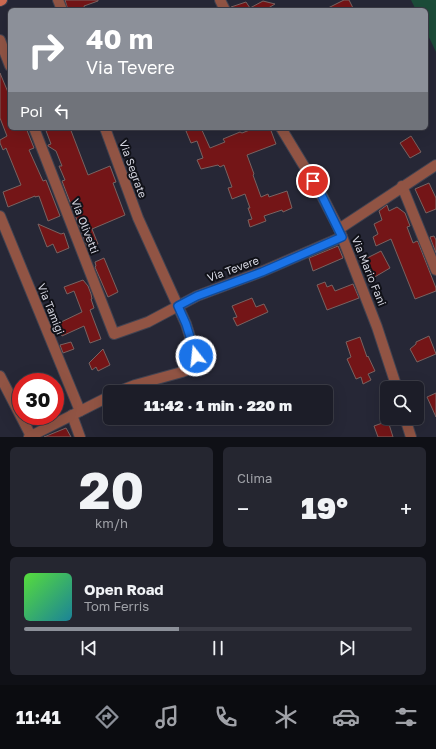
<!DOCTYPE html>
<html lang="it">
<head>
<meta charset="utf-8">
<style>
	body { margin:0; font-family:"Golos Text",sans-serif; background:#252630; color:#f1f3f6; height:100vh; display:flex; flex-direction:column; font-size:15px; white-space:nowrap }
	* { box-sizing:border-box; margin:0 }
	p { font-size:13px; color:#a0a2a8 }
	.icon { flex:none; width:22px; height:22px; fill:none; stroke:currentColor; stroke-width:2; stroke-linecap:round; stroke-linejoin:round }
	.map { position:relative; height:437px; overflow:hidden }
	.sheet { display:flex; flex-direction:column; gap:10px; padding:10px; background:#0f1016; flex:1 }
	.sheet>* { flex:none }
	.hud { position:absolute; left:8px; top:8px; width:420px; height:122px; border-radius:6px; box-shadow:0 4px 16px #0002,0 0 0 1px #3a3b45; background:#8c9099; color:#fff; overflow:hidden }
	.buttons { position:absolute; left:380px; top:381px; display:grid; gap:8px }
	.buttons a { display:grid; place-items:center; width:44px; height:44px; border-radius:6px; background:#1c1d28; box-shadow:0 4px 16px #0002,0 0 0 1px #3a3b45; font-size:20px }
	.speed { position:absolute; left:12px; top:373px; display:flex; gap:8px; font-size:20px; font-weight:700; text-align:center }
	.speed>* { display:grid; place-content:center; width:52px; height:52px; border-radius:50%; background:#1c1d28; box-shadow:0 4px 16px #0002,0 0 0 1px #3a3b45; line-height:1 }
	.speed .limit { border:6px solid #d22; background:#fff; color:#111 }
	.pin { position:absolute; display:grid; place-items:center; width:34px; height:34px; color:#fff; margin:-17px; border:2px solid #fff; border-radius:50%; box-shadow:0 1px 4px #0007 }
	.me { position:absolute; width:44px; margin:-22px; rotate:344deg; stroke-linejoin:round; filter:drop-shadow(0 0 3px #0008) }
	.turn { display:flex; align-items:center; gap:14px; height:84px; padding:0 12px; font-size:18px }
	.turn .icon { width:52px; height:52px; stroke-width:2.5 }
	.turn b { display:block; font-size:28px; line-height:34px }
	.then { display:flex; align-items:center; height:38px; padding:0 12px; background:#0003; gap:8px; font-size:15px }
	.big { font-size:30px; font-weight:800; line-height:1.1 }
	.sheet .card { flex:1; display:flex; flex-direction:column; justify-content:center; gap:6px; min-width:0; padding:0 14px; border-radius:6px; background:#252630 }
	.sheet .dial { align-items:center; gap:0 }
	.dial b { font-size:52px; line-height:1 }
	.song { display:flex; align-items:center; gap:12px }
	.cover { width:48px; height:48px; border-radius:6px; background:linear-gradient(135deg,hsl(110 70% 55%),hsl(190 70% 35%)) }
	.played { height:4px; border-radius:2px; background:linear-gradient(90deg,#8c9099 40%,#3a3b45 40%) }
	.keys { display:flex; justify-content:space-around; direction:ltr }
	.heat { display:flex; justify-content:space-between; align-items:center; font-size:22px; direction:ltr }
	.sheet .tiles { flex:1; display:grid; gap:10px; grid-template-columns:1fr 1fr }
	.card:last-child { grid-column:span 2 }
	.trip { position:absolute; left:103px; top:385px; width:230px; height:40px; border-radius:6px; background:#1c1d28; box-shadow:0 4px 16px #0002,0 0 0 1px #3a3b45; font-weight:800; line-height:40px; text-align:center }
	.tab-bar { display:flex; height:64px; justify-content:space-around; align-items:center; background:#0b0c10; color:#a0a2a8 }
	.tab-bar .icon { width:28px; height:28px }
	.tab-bar .on { color:#8c9099 }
	.tab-bar b { font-size:18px; color:#f1f3f6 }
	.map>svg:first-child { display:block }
</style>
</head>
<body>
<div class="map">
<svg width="436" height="437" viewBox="0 0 436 437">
	<rect width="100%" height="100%" fill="#262736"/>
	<!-- green -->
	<polygon fill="#1c4c39" points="411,0 436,0 436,52 426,31 426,10 416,10"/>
	<!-- building -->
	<g fill="#741517" stroke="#796361">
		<polygon points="65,0 98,0 98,1 84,6 85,10 68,10"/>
		<polygon points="344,0 349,0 354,10 324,10"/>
		<polygon points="263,1 275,4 265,10 231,10 231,7 246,2 250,8"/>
		<polygon points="0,73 10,97 10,128 26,128 34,148 29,150 43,181 46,180 60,216 48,221 39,196 35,197 35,196 8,207 3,192 21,185 6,148 3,150 0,143 0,140 7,136 0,118"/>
		<polygon points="45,128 70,128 88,175 110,166 116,182 113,183 125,215 92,229 98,244 88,249 62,181 65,180 59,166 62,166 56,151 48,146 48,145 51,144"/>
		<polygon points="186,128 201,128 210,148 225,142 223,139 240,132 242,133 255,128 270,128 276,144 247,155 254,174 253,175 261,197 268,194 269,197 287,191 292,208 283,212 282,210 264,216 266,221 250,227 248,220 252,219 248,208 250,208 245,194 232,199 228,188 232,187 224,165 220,167 218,165 201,169 197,160 203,158 197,141 191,143 186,131 187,131"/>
		<polygon points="411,136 421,152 410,158 400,143"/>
		<polygon points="429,183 436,198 436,209 426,213 415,189"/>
		<polygon points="387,205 389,211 397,207 405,213 410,226 407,227 413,243 417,241 418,242 436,288 436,291 415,299 391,239 376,246 373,237 378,234 374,224 382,220 379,211"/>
		<polygon points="38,224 61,234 64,233 69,248 57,253 53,244 47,247"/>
		<polygon points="434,236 436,240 436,253 430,237"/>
		<polygon points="338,246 343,258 313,271 309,258"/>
		<polygon points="381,251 390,268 373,278 363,260"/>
		<polygon points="104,258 118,292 108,297 95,267 96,266 95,262"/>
		<polygon points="83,280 88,286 91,294 92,299 91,299 94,308 90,310 101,339 90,343 84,326 62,336 57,324 82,312 74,291 67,294 64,287"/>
		<polygon points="325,282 327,287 332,285 335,291 353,284 359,298 327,310 317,285"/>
		<polygon points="252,298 256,307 264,304 268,312 237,326 233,318 237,317 232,306"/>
		<polygon points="429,336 436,354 417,362 410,349 416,344 416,342"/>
		<polygon points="360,337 367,357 368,356 375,371 368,374 371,380 363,384 361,377 356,379 347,359 351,357 346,342"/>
		<polygon points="71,342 74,349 63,353 60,345"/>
		<polygon points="103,349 110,365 98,371 96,367 92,370 89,363"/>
		<polygon points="436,393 436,417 427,397"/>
		<polygon points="388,421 393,437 378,437 374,426"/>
		<polygon points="66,428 71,437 44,437"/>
	</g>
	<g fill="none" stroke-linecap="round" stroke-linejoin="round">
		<defs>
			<g id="street">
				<polyline points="58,0 62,10"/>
				<polyline points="220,0 225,10"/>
				<polyline points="0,40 10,66"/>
				<polyline points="34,128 114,334 148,322 197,296 261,272 342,237"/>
				<polyline points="105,128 138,218 186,324 196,356 194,363 190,369 182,372 135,385 117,392"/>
				<polyline points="281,128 321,194 339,229 377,327 397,388"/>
				<polyline points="402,186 436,270"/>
				<polyline points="0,216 80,411"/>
				<polyline points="339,229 436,165"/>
				<polyline points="0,376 31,436"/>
				<polyline points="72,415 80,437"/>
				<polyline points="405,418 411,437"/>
				<polyline points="29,437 110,396"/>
			</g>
			<polyline id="secondary" points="0,1 2,0"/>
		</defs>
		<!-- street casing -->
		<use href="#street" stroke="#424351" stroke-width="12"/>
		<!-- secondary casing -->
		<use href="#secondary" stroke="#424351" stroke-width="12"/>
		<!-- street -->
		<use href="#street" stroke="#915444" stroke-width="10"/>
		<!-- secondary -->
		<use href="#secondary" stroke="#cb6951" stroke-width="10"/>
	</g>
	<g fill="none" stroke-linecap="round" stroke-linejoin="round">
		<defs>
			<polyline id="route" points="196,356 186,324 178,306 197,296 262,272 342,237 321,194 313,181"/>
		</defs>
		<!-- route casing -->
		<use href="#route" stroke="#114b97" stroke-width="10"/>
		<!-- route -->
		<use href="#route" stroke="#1a73e8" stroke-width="7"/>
	</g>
	<g text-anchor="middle" stroke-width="4" stroke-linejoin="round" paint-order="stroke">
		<!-- street labels -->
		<g font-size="11" fill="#d5d6e1" stroke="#101118">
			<text transform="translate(133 169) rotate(70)" y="4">Via Segrate</text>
			<text transform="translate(85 226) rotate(69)" y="4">Via Olivetti</text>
			<text transform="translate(233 269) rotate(-20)" y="4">Via Tevere</text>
			<text transform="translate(369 271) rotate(68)" y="4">Via Mario Fani</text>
			<text transform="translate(51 309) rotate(68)" y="4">Via Tamigi</text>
		</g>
	</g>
</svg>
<div class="buttons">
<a><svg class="icon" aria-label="search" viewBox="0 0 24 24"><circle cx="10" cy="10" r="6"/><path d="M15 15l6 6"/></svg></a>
</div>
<div class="speed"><div class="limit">30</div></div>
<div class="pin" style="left:313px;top:181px;background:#d93025"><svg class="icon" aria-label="arrive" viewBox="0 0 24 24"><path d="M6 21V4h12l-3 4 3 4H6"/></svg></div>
<svg class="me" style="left:196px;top:356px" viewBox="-20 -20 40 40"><circle r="17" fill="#1a73e8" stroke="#fff" stroke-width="3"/><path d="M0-11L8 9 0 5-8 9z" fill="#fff"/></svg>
<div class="trip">11:42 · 1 min · 220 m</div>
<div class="hud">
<div class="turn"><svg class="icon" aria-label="right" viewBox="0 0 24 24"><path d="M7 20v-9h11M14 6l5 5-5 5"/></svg><div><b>40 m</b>Via Tevere</div></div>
<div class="then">Poi<svg class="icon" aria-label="left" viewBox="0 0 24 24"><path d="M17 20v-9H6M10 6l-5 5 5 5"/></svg></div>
</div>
</div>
<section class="sheet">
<div class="tiles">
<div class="card dial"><b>20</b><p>km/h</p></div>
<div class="card"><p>Clima</p>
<div class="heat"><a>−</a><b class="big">19°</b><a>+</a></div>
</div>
<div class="card">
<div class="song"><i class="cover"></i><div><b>Open Road</b><p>Tom Ferris</p></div></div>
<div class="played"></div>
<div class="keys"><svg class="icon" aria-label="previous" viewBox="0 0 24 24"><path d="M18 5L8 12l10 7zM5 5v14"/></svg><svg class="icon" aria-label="pause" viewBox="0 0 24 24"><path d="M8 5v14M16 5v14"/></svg><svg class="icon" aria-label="next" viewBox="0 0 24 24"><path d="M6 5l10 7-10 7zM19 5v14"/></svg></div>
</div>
</div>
</section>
<nav class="tab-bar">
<b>11:41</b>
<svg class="icon on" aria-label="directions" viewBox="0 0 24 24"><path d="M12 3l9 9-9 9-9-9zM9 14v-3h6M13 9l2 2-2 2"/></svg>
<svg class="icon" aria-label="music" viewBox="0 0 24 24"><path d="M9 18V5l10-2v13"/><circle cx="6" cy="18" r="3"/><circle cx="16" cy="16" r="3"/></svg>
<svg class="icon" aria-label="phone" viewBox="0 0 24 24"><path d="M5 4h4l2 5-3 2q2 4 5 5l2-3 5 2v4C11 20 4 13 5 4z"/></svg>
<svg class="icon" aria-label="climate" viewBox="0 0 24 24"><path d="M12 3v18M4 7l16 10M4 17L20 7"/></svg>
<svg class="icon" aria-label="car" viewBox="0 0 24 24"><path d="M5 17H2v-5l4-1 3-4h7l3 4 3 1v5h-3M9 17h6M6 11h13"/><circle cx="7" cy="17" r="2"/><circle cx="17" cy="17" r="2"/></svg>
<svg class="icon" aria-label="filters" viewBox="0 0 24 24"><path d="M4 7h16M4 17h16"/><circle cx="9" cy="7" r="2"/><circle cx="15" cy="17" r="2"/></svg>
</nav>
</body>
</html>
